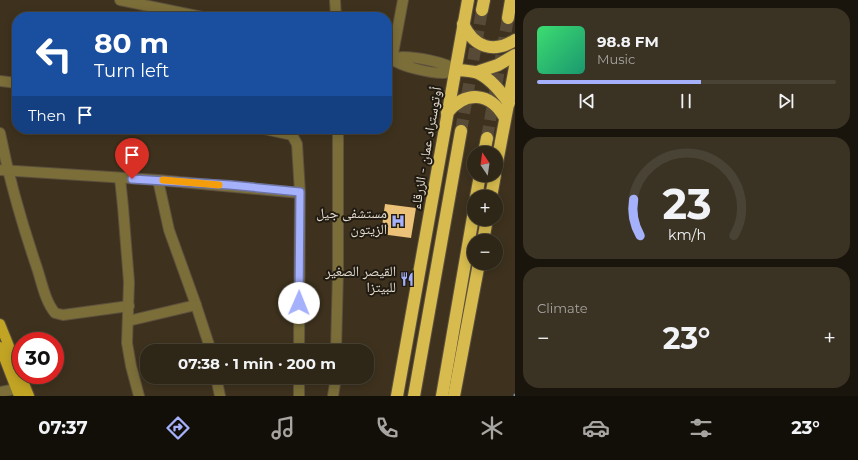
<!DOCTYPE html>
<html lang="en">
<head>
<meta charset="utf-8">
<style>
	body { margin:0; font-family:Montserrat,"Noto Naskh Arabic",sans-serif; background:#3a3223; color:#f1f3f6; height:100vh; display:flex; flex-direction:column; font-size:15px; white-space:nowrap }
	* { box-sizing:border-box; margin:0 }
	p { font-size:13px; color:#a7a5a1 }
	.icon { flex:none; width:22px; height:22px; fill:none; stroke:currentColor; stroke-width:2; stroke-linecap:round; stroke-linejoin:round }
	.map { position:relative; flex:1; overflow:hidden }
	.drawer { display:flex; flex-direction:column; gap:8px; padding:8px; background:#19150c; width:343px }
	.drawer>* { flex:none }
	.hud { position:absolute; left:12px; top:12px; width:380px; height:122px; border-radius:16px; box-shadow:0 2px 10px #0003,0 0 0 1px #494335; background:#1a4fa0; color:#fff; overflow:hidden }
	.needle { width:26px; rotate:347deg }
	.tools { position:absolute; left:467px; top:146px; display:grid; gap:8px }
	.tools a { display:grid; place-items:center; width:36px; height:36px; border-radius:50%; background:#2e2616; box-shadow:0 2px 10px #0003,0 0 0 1px #494335; font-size:20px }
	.speed { position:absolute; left:12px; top:332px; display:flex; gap:8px; font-size:20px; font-weight:700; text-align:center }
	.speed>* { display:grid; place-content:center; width:52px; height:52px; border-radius:50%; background:#2e2616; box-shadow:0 2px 10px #0003,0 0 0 1px #494335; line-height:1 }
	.speed .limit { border:6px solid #d22; background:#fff; color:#111 }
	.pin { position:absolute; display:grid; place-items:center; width:34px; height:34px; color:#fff; margin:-41px -17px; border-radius:50% 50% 50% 0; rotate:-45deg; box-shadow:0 0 4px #0007 }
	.pin .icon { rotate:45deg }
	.me { position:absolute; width:44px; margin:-22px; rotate:1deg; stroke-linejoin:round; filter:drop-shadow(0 0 3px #0008) }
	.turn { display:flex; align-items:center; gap:14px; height:84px; padding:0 16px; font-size:18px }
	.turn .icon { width:52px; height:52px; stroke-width:2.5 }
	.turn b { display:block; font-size:28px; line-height:34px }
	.then { display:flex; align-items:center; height:38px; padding:0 16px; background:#0003; gap:8px; font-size:15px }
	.big { font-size:30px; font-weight:700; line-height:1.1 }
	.drawer .tile { flex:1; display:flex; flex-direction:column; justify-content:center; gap:6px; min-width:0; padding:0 14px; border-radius:16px; background:#3a3223 }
	.drawer .dial { align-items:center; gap:0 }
	.dial svg { height:104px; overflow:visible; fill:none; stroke:#494335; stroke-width:7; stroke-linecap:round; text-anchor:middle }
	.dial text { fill:#f1f3f6; stroke:none }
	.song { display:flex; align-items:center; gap:12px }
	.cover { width:48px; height:48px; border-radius:6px; background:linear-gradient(135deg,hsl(140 70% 55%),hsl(160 70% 35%)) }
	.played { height:4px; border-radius:2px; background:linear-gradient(90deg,#a6b1fc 55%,#494335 55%) }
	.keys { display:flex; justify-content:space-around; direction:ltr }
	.heat { display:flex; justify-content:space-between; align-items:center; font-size:22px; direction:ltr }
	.trip { position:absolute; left:140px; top:344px; width:234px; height:40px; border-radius:16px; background:#2e2616; box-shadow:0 2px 10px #0003,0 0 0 1px #494335; font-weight:700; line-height:40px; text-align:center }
	.dock { display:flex; height:64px; justify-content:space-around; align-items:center; background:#120f09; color:#a7a5a1 }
	.dock .icon { width:28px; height:28px }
	.dock .selected { color:#a6b1fc }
	.dock b { font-size:18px; color:#f1f3f6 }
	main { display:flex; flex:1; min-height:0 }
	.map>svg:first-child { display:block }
</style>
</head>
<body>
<main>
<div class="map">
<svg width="515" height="396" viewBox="0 0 515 396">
	<rect width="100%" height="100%" fill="#3e321e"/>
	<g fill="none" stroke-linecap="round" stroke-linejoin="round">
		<!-- stream -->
		<polyline stroke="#7a92b8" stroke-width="3" points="515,396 515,395"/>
	</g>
	<!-- building -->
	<polygon fill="#ecc178" points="385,204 416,208 411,238 381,234"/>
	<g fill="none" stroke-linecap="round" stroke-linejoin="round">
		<!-- highway-tunnel -->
		<g stroke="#574b38" stroke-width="12" stroke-dasharray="12 6" stroke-linecap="butt">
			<polyline points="461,131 482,10"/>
			<polyline points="487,138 508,18"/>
		</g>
		<defs>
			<g id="minor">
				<polyline points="120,0 202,17"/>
				<polyline points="335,0 336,17"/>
				<path d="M387 58C393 59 397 57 403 57 416 57 446 62 456 70 452 72 448 73 443 73 430 73 402 67 392 59"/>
				<polyline points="392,59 403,0"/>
				<polyline points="0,81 17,83"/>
				<polyline points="264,129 292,135 297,144 300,193 299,351"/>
				<path d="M0 133C9 179 22 224 37 268 42 283 45 301 55 313L63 315 129 306"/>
				<polyline points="0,170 158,180 300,193"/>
				<polyline points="120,178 123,207 129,282 127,343 131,366 139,396"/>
				<polyline points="158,180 169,230 196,305 211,351"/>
				<polyline points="128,321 196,305"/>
				<polyline points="336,351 338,271 338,129"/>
				<polyline points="216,377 220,396"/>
				<polyline points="0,392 16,389 24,389"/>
				<polyline points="299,396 299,377"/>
				<polyline points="333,396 336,377"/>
			</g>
			<g id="major">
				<polyline points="0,324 29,396"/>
				<polyline points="0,347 19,396"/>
			</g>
			<g id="highway">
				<polyline points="482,10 484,0"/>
				<polyline points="508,18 511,0"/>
				<path d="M463 24C474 47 493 54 515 40"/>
				<path d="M456 70C462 70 469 71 475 72 489 76 501 92 509 103"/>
				<polyline points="477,72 498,65 515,55"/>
				<path d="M447 113C466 90 490 92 505 118"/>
				<polyline points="484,153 487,138"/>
				<polyline points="496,168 515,67"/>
				<polyline points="476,197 480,175"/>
				<polyline points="491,197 495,175"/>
				<polyline points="483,241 487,219"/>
				<polyline points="397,396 468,0"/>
				<polyline points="414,396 461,131"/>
				<polyline points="442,396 474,211"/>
				<polyline points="454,396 479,263"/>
			</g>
		</defs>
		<!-- minor casing -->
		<use href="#minor" stroke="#5c503e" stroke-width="12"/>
		<!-- major casing -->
		<use href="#major" stroke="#5c503e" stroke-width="12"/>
		<!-- highway casing -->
		<use href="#highway" stroke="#5c503e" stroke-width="14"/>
		<!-- minor -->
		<use href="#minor" stroke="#7b6e39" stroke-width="10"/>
		<!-- major -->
		<use href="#major" stroke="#c2a424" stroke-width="10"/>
		<!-- highway -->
		<use href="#highway" stroke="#d7bb4e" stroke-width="12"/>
	</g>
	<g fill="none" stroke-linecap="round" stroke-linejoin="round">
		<defs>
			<polyline id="route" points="132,179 230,185 300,192 299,303"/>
		</defs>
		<!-- route casing -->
		<use href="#route" stroke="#6c73a4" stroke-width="10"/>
		<!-- route -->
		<use href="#route" stroke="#a6b1fc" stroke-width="7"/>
		<!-- slow -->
		<polyline stroke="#f59e0b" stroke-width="7" points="163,180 219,185"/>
	</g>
	<!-- icons -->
	<defs>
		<symbol id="hospital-bare" viewBox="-9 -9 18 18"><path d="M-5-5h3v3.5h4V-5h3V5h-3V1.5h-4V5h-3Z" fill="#a6b1fc" stroke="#211b12" stroke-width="2.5" paint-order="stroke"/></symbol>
		<symbol id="restaurant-bare" viewBox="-9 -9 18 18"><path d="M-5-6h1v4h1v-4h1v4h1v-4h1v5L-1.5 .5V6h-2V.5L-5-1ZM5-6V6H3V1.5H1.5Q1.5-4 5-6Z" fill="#a6b1fc" stroke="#211b12" stroke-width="2.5" paint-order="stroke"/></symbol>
	</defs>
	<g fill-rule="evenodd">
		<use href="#hospital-bare" x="388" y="211" width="20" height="20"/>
		<use href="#restaurant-bare" x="397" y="269" width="20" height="20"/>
	</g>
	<g text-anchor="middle" stroke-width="4" stroke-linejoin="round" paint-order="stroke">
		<!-- street labels -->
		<g font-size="14" fill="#e2dbce" stroke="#211b12">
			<text transform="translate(426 148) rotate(-80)" y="5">أوتوستراد عمان - الزرقاء</text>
		</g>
		<!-- poi labels -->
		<g font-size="14" fill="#e2dbce" stroke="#211b12" text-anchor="end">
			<text x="387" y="218">مستشفى جيل<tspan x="387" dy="16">الزيتون</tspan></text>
			<text x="396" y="276">القيصر الصغير<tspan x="396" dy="16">للبيتزا</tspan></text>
		</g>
	</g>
</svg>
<div class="tools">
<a><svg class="needle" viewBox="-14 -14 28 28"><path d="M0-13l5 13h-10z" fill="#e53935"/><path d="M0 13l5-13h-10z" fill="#a7a5a1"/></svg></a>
<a>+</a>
<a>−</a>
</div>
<div class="speed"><div class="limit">30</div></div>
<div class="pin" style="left:132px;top:179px;background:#d93025"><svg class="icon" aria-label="arrive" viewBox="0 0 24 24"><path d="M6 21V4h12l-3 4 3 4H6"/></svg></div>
<svg class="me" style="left:299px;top:303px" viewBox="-20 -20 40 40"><circle r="19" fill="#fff"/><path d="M0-13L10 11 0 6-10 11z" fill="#a6b1fc"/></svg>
<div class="trip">07:38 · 1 min · 200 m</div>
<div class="hud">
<div class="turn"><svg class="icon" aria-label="left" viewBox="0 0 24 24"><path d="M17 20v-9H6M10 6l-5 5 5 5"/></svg><div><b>80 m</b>Turn left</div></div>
<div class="then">Then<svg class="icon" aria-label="arrive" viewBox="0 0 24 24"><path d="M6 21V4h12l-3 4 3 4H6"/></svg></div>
</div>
</div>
<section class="drawer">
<div class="tile">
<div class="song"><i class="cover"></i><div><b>98.8 FM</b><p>Music</p></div></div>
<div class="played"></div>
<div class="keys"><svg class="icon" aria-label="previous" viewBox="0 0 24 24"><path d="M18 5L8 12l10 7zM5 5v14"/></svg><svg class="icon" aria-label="pause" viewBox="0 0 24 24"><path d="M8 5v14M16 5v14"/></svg><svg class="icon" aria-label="next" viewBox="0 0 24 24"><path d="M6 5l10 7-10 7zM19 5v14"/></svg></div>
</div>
<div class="tile dial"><svg viewBox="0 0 100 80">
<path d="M14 69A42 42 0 1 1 86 69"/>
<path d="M14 69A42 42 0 0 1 9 41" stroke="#a6b1fc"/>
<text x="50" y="56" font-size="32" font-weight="700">23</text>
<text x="50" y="72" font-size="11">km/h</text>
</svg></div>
<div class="tile"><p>Climate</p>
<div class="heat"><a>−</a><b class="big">23°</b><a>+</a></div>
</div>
</section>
</main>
<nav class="dock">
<b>07:37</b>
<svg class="icon selected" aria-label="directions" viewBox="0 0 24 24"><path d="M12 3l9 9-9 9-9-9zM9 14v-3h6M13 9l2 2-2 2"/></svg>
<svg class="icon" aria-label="music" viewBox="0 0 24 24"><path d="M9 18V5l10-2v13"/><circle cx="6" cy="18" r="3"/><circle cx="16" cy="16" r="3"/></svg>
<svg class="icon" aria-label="phone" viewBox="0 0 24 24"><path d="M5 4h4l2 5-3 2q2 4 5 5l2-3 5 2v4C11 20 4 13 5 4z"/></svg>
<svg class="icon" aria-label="climate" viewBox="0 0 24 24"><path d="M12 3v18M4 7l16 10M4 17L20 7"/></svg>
<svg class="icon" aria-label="car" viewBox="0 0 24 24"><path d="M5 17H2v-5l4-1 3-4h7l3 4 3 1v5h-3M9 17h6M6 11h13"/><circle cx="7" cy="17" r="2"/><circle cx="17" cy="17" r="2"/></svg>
<svg class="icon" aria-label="filters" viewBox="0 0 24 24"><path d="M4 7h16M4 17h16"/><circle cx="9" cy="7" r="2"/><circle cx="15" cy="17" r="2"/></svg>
<b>23°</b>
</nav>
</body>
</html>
